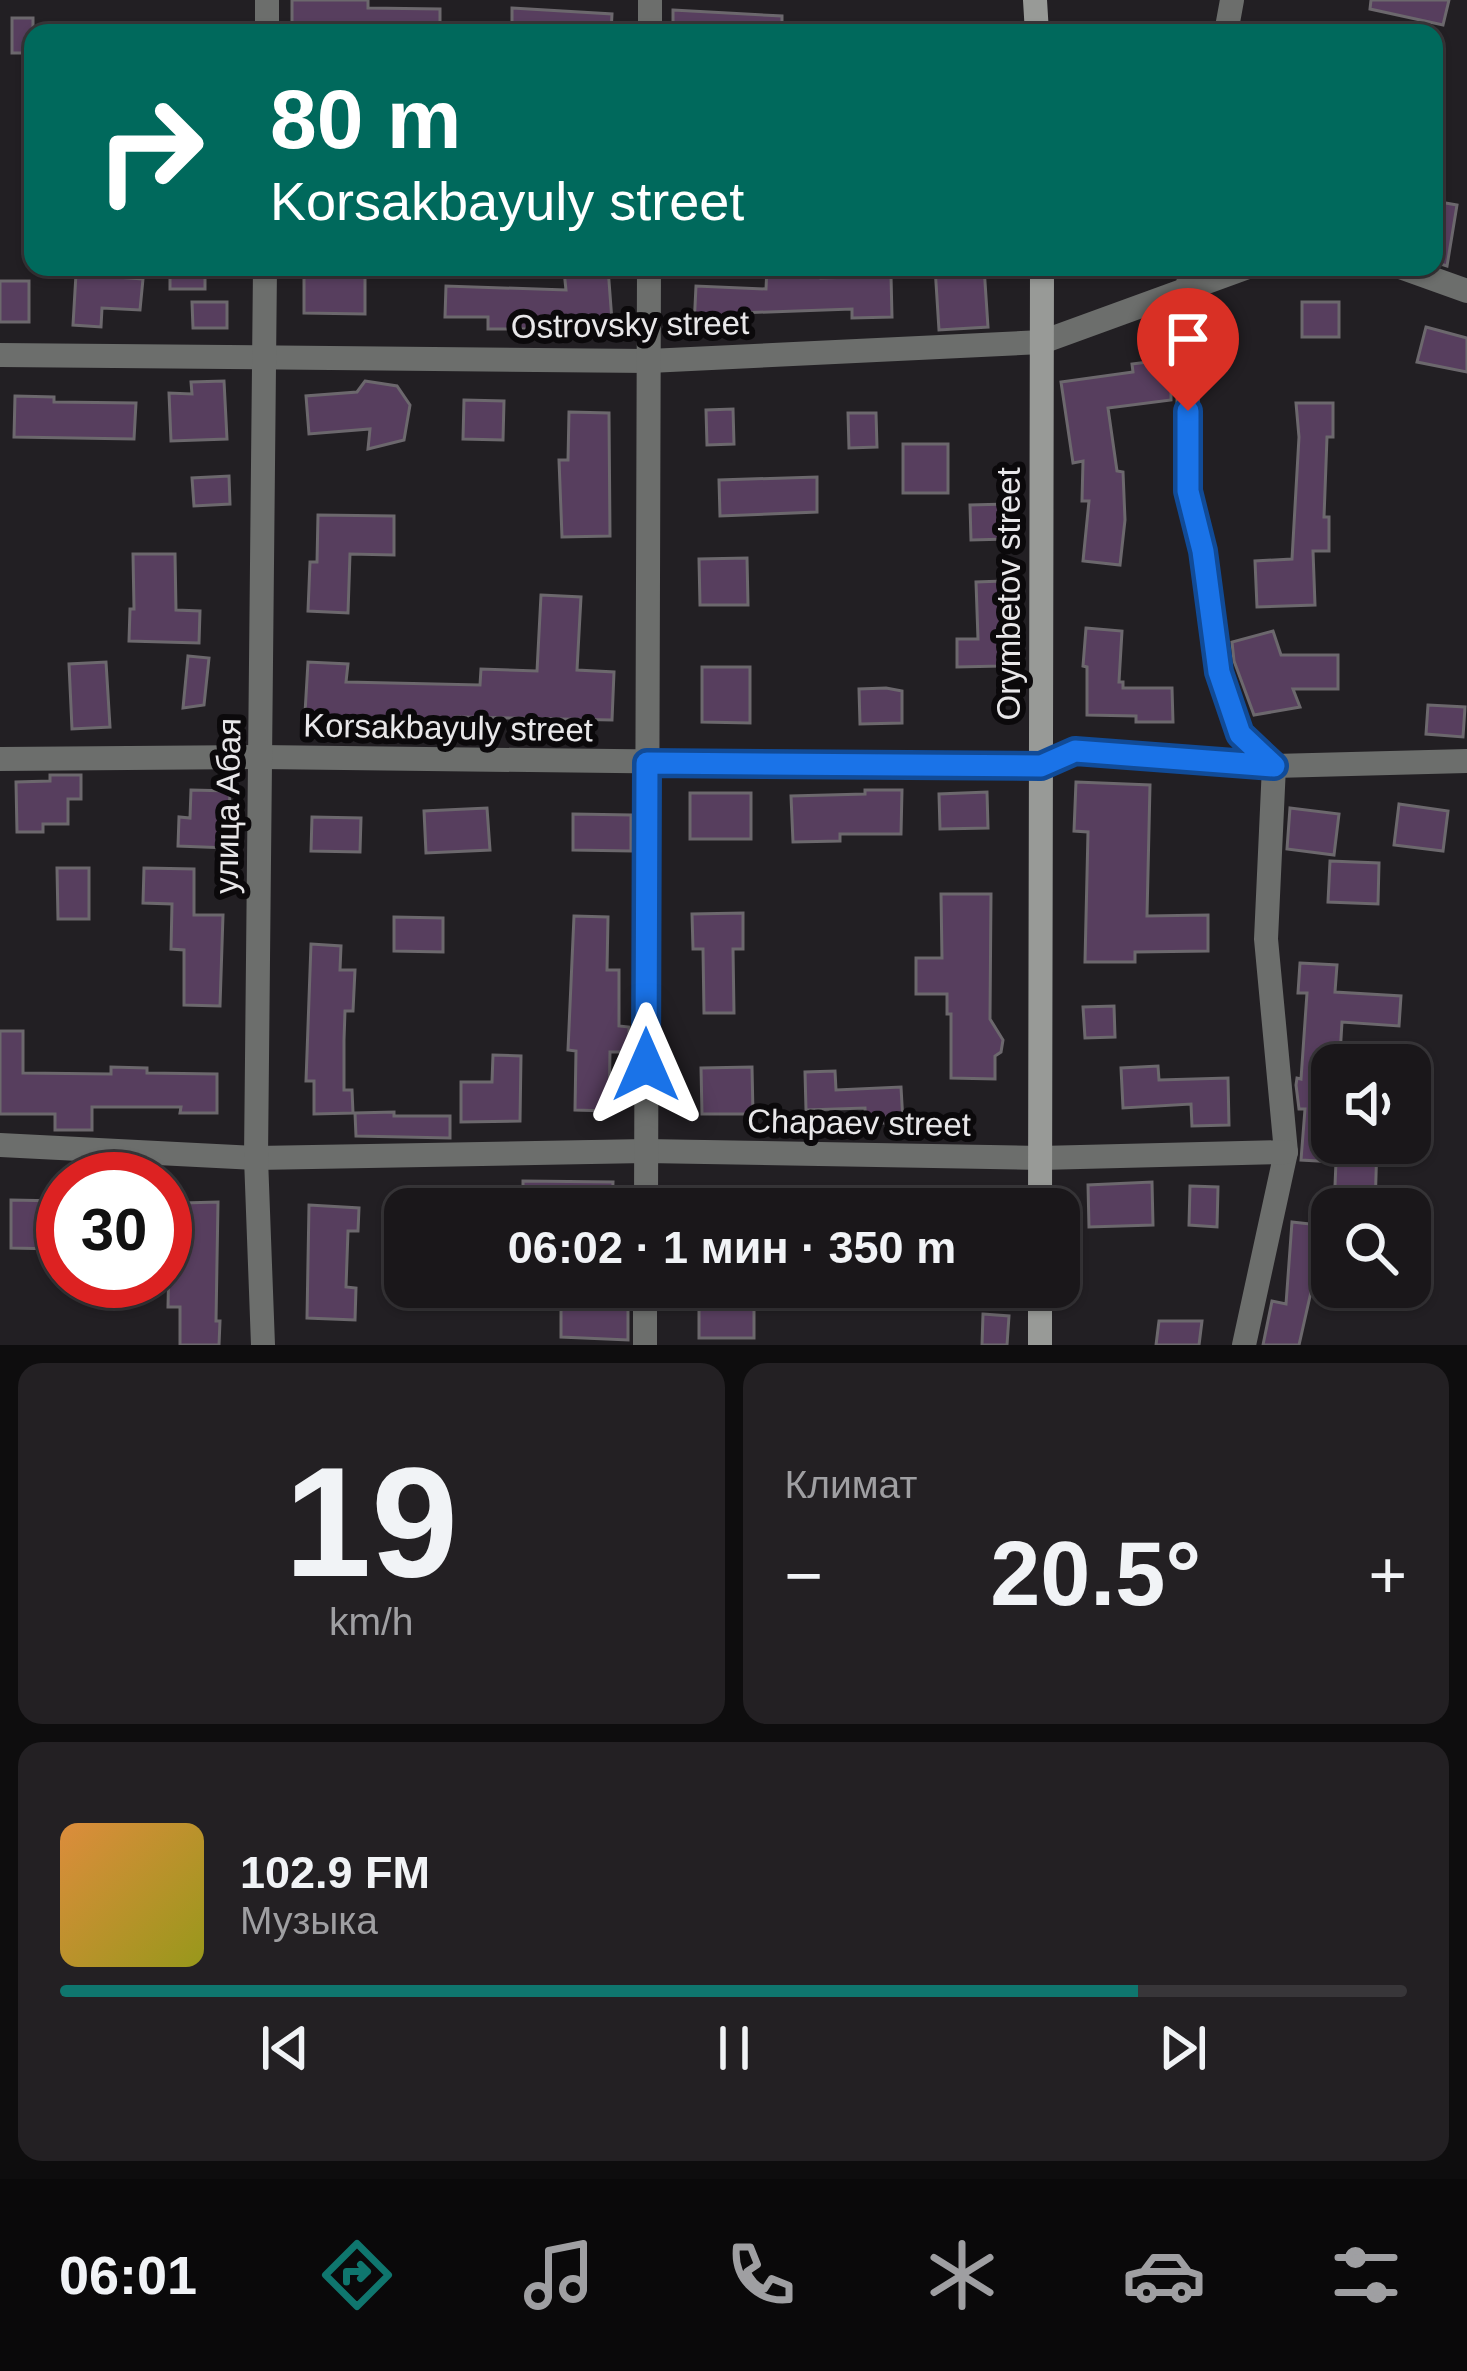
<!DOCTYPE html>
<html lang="ru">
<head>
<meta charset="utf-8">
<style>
	body { margin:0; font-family:Arial,sans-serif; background:#232023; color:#f1f3f6; height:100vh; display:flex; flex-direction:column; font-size:45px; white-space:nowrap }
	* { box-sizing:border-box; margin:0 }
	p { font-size:39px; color:#9f9fa2 }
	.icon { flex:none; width:66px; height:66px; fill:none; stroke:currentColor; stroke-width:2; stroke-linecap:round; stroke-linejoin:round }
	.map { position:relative; height:1345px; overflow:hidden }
	.sheet { display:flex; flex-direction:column; gap:18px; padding:18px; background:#0e0d0e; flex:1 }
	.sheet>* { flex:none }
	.hud { position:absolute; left:24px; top:24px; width:1419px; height:252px; border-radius:24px; box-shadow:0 3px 9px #0004,0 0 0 3px #383639; background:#00695c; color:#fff; overflow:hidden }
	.buttons { position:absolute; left:1311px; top:1044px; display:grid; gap:24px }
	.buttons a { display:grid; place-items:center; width:120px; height:120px; border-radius:24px; background:#1a171a; box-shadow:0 3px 9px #0004,0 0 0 3px #383639; font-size:60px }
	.speed { position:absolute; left:36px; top:1152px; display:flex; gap:24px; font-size:60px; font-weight:700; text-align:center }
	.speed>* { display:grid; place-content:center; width:156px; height:156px; border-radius:50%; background:#1a171a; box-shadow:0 3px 9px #0004,0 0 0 3px #383639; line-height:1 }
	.speed .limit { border:18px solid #d22; background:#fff; color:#111 }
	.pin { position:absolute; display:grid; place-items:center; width:102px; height:102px; color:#fff; margin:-123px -51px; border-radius:50% 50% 50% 0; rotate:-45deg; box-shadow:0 0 12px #0007 }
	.pin .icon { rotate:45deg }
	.me { position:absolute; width:132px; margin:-66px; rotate:0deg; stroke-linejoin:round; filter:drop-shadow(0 0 9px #0008) }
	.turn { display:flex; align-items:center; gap:42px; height:252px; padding:0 48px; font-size:54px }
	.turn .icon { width:156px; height:156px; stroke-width:2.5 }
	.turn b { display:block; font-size:84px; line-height:102px }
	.big { font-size:90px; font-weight:700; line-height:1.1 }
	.sheet .widget { flex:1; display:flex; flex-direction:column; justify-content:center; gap:18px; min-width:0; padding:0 42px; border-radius:24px; background:#232023 }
	.sheet .dial { align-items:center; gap:0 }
	.dial b { font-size:156px; line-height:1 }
	.song { display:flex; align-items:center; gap:36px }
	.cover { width:144px; height:144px; border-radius:18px; background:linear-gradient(135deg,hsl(30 70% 55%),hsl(60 70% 35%)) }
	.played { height:12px; border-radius:6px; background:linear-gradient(90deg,#0f766e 80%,#383639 80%) }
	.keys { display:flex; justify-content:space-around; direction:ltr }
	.heat { display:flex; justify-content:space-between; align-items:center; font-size:66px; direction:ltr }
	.sheet .tiles { flex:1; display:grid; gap:18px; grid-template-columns:1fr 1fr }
	.widget:last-child { grid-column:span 2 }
	.trip { position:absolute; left:384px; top:1188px; width:696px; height:120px; border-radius:24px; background:#1a171a; box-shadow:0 3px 9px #0004,0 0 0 3px #383639; font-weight:700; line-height:120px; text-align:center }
	.tab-bar { display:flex; height:192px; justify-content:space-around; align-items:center; background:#0a090a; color:#9f9fa2 }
	.tab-bar .icon { width:84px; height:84px }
	.tab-bar .on { color:#0f766e }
	.tab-bar b { font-size:54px; color:#f1f3f6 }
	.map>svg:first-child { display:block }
</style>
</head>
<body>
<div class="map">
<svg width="1467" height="1345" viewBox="0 0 1467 1345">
	<rect width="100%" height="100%" fill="#221f23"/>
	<!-- building -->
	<g fill="#573e5e" stroke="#6c686d" stroke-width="3">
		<polygon points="292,0 368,0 368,8 440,9 440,33 312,33 312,27 292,27"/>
		<polygon points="1371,0 1449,0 1443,25 1370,9"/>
		<polygon points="512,8 612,14 611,33 512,33"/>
		<polygon points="673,10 782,16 782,33 673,33"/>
		<rect x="12" y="18" width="21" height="35"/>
		<polygon points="1434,201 1457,205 1447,266 1434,262"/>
		<rect x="170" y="267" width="35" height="22"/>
		<polygon points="304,267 365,267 365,314 304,313"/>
		<polygon points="767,267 821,267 821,278 891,276 892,317 852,318 852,309 739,313 738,329 694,327 696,286 766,289"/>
		<polygon points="935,267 984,267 988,327 939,330"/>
		<polygon points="608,268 613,334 569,337 568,329 488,329 488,317 445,317 446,286 566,290 564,271"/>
		<polygon points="76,274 143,279 140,310 102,308 101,327 73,325"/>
		<rect x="0" y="281" width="29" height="41"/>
		<polygon points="192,302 227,302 227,328 193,328"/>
		<rect x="1302" y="302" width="37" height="35"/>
		<polygon points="1426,327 1467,338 1467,372 1417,362"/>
		<polygon points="1171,359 1171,400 1108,408 1117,471 1123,472 1125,520 1120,565 1083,561 1089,501 1082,501 1083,461 1073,463 1061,382 1133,372 1132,364"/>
		<polygon points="224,381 227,439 171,441 169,393 192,394 191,382"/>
		<polygon points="365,381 397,386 410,405 404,440 368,449 370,429 309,434 306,396 357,392"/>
		<polygon points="15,396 54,397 54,402 136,403 134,439 14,437"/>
		<polygon points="464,400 504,401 503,440 463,439"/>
		<polygon points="1296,403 1333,403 1333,437 1327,437 1324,517 1329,517 1329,551 1313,551 1315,605 1257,607 1255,561 1292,559 1299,437"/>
		<polygon points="733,409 734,444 707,445 706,410"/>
		<polygon points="569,412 609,413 610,536 562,537 559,460 568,460"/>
		<polygon points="848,413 876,413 877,447 849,448"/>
		<rect x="903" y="444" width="45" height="49"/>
		<polygon points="229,476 230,504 194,506 192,478"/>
		<polygon points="817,477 817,512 720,516 719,480"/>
		<polygon points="1007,504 1008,539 971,540 970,505"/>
		<polygon points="318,515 394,516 394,555 350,554 348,613 308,611 310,562 317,562"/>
		<polygon points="133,554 175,554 176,610 200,611 199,643 129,641 130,609 134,609"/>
		<polygon points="747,558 748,605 700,605 699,559"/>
		<polygon points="1003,581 1001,666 957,667 957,639 978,639 976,582"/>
		<polygon points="541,595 581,597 577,670 614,672 612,720 456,717 456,722 359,721 358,733 304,730 308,662 348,664 346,682 480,685 481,669 537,671"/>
		<polygon points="1086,628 1122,631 1119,682 1123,682 1123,688 1172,688 1173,722 1136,722 1136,716 1087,715 1087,667 1083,666"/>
		<polygon points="1273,631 1281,655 1338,655 1338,689 1293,689 1300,707 1254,715 1234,661 1232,642"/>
		<polygon points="188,656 209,658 204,705 183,708"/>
		<polygon points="106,662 110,727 72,729 69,664"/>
		<polygon points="702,667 750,667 750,723 702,722"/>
		<polygon points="886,688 902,691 902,723 860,724 859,689"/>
		<polygon points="1428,705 1465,707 1463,737 1426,734"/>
		<polygon points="50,775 81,775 81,799 68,799 68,824 43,824 43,832 17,832 16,782 50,781"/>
		<polygon points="1076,782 1150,785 1147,916 1208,915 1208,951 1135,952 1135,962 1085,962 1088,832 1074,831"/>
		<polygon points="191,790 230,791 228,848 178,846 179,817 190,818"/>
		<polygon points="865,790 902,790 901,834 840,834 840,841 793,842 791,796 865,794"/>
		<polygon points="987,792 988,828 940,829 939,794"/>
		<rect x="690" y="793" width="61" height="46"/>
		<polygon points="1399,804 1448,811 1443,851 1394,845"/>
		<polygon points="487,808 490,850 426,853 424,811"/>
		<polygon points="1290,808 1339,814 1334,855 1287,849"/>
		<polygon points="573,814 631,815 631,851 573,850"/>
		<polygon points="312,817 361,818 360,852 311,851"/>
		<polygon points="1330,861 1379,863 1378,904 1328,902"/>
		<polygon points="57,868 89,868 89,919 58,919"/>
		<polygon points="144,868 194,869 194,915 223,915 220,1006 184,1005 184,950 171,949 172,904 143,903"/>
		<polygon points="941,894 991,894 990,1019 1003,1040 1001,1052 995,1056 995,1079 951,1078 951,1014 947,1014 947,994 916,994 916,958 942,958"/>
		<polygon points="743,913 743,949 733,949 734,1013 704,1013 703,949 693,949 692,914"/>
		<polygon points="574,916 608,917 607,970 619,970 619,1026 629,1027 629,1052 610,1052 609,1111 575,1110 576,1051 568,1050"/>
		<polygon points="394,917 443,918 443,952 394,951"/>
		<polygon points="311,944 341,946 340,970 355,970 353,1011 345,1011 344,1040 344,1090 352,1090 353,1113 314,1114 314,1081 306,1081"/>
		<polygon points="1300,963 1337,965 1335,992 1401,996 1399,1026 1342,1022 1340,1055 1332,1055 1330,1136 1332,1143 1377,1143 1375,1209 1334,1209 1336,1162 1301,1160 1305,1109 1299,1109 1296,1085 1297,1078 1301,1079 1307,993 1298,993"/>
		<polygon points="1114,1006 1115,1037 1085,1038 1083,1007"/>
		<polygon points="0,1031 23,1031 23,1073 111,1074 111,1067 147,1068 147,1073 217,1074 217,1113 180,1113 181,1107 92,1107 92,1130 55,1130 55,1114 0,1114"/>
		<polygon points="493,1055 521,1056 520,1121 461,1122 461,1082 492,1082"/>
		<polygon points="1158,1066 1159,1080 1228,1078 1229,1125 1192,1126 1191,1104 1123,1108 1121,1068"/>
		<polygon points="752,1067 753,1114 702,1114 701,1068"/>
		<polygon points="835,1071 836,1090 901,1087 903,1122 866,1124 865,1108 806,1110 805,1072"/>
		<polygon points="394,1112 394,1116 450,1116 450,1138 356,1136 355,1113"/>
		<polygon points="523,1181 613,1182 612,1209 523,1209"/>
		<polygon points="1152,1182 1153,1225 1089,1227 1088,1185"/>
		<polygon points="1190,1186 1218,1187 1217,1227 1189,1225"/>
		<polygon points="11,1200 60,1201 59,1249 11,1248"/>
		<polygon points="218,1202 216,1321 220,1321 219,1345 180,1345 180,1307 168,1307 169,1259 185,1259 183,1203"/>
		<polygon points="309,1205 359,1208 358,1231 348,1231 346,1287 356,1288 355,1320 307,1318"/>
		<polygon points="1292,1222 1329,1226 1325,1284 1313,1283 1299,1345 1263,1345 1272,1301 1286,1304"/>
		<polygon points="561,1287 628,1287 628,1340 561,1337"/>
		<rect x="699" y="1299" width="55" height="39"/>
		<polygon points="983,1314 1009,1316 1007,1345 982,1345"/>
		<polygon points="1159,1321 1202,1321 1199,1345 1156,1345"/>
	</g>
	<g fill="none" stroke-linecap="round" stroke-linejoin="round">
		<!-- minor -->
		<g stroke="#6c6e6c" stroke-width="24">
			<polyline points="650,33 650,0"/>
			<polyline points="1226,33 1232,0"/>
			<polyline points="1191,267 1187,290 1188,491 1203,551 1219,672 1241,734 1274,766 1266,939 1286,1152 1244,1345"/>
			<polyline points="1400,267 1467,291"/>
			<polyline points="0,355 649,361 1042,342 1248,267"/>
			<polyline points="0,759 260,757 1041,766 1075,751 1274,766 1467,761"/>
			<polyline points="0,1145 256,1158 646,1151 1040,1158 1286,1152"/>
			<polyline points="646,1209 649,267"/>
			<polyline points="645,1345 645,1287"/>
		</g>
		<!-- tertiary -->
		<g stroke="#6c6e6c" stroke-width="24">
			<polyline points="267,33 267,0"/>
			<polyline points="263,1345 256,1158 265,267"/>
		</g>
		<!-- secondary -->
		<g stroke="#989a97" stroke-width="24">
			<polyline points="1035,0 1037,33"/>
			<polyline points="1040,1209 1042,267"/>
			<polyline points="1040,1345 1040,1287"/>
		</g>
	</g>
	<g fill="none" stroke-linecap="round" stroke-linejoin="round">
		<defs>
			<polyline id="route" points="646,1065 647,763 1041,766 1075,751 1274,766 1240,734 1219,672 1203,551 1188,491 1188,411"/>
		</defs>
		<!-- route casing -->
		<use href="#route" stroke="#114b97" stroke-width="30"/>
		<!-- route -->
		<use href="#route" stroke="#1a73e8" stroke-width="21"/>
	</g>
	<g text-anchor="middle" stroke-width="12" stroke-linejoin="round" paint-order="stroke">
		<!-- street labels -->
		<g font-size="33" fill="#e8e7e9" stroke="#0b090b">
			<text transform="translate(630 324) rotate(-1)" y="12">Ostrovsky street</text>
			<text transform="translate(1008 594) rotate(-90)" y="12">Orymbetov street</text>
			<text transform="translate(448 727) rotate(1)" y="12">Korsakbayuly street</text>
			<text transform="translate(227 806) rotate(-89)" y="12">улица Абая</text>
			<text transform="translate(859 1122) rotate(1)" y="12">Chapaev street</text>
		</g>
	</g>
</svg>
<div class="buttons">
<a><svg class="icon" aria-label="sound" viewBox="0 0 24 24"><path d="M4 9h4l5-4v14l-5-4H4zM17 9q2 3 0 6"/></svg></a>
<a><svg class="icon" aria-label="search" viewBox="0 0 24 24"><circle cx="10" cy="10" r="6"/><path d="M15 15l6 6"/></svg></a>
</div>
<div class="speed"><div class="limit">30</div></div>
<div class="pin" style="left:1188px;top:411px;background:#d93025"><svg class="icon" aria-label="arrive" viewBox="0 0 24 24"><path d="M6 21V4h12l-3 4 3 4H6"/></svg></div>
<svg class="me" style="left:646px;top:1065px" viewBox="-20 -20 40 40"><path d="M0-17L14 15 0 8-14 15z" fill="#1a73e8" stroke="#fff" stroke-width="4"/></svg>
<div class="trip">06:02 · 1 мин · 350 m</div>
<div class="hud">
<div class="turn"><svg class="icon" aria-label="right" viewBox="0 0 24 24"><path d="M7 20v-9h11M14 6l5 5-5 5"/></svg><div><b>80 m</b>Korsakbayuly street</div></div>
</div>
</div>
<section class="sheet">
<div class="tiles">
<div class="widget dial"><b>19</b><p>km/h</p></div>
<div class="widget"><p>Климат</p>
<div class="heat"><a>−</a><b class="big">20.5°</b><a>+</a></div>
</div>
<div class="widget">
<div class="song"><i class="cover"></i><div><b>102.9 FM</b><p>Музыка</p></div></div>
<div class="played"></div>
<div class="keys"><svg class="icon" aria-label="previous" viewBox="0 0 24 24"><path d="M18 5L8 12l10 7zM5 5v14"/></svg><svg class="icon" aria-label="pause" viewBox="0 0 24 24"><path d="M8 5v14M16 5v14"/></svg><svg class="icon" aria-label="next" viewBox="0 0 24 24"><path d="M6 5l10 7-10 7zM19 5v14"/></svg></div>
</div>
</div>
</section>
<nav class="tab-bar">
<b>06:01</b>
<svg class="icon on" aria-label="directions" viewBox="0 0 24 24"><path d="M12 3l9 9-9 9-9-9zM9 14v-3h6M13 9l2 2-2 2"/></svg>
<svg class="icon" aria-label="music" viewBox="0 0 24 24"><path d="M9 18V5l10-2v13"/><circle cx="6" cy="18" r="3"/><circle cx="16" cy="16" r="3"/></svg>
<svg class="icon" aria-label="phone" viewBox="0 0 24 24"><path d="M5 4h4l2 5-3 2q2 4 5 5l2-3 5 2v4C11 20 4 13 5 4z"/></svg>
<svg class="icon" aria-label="climate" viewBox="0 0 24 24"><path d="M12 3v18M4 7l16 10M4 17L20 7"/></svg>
<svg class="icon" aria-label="car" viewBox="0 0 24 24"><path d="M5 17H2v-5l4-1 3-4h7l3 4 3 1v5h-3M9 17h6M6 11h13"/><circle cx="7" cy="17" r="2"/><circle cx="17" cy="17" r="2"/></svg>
<svg class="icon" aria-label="filters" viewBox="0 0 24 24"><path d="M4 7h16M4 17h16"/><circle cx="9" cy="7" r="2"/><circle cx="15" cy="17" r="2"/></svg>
</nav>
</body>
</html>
